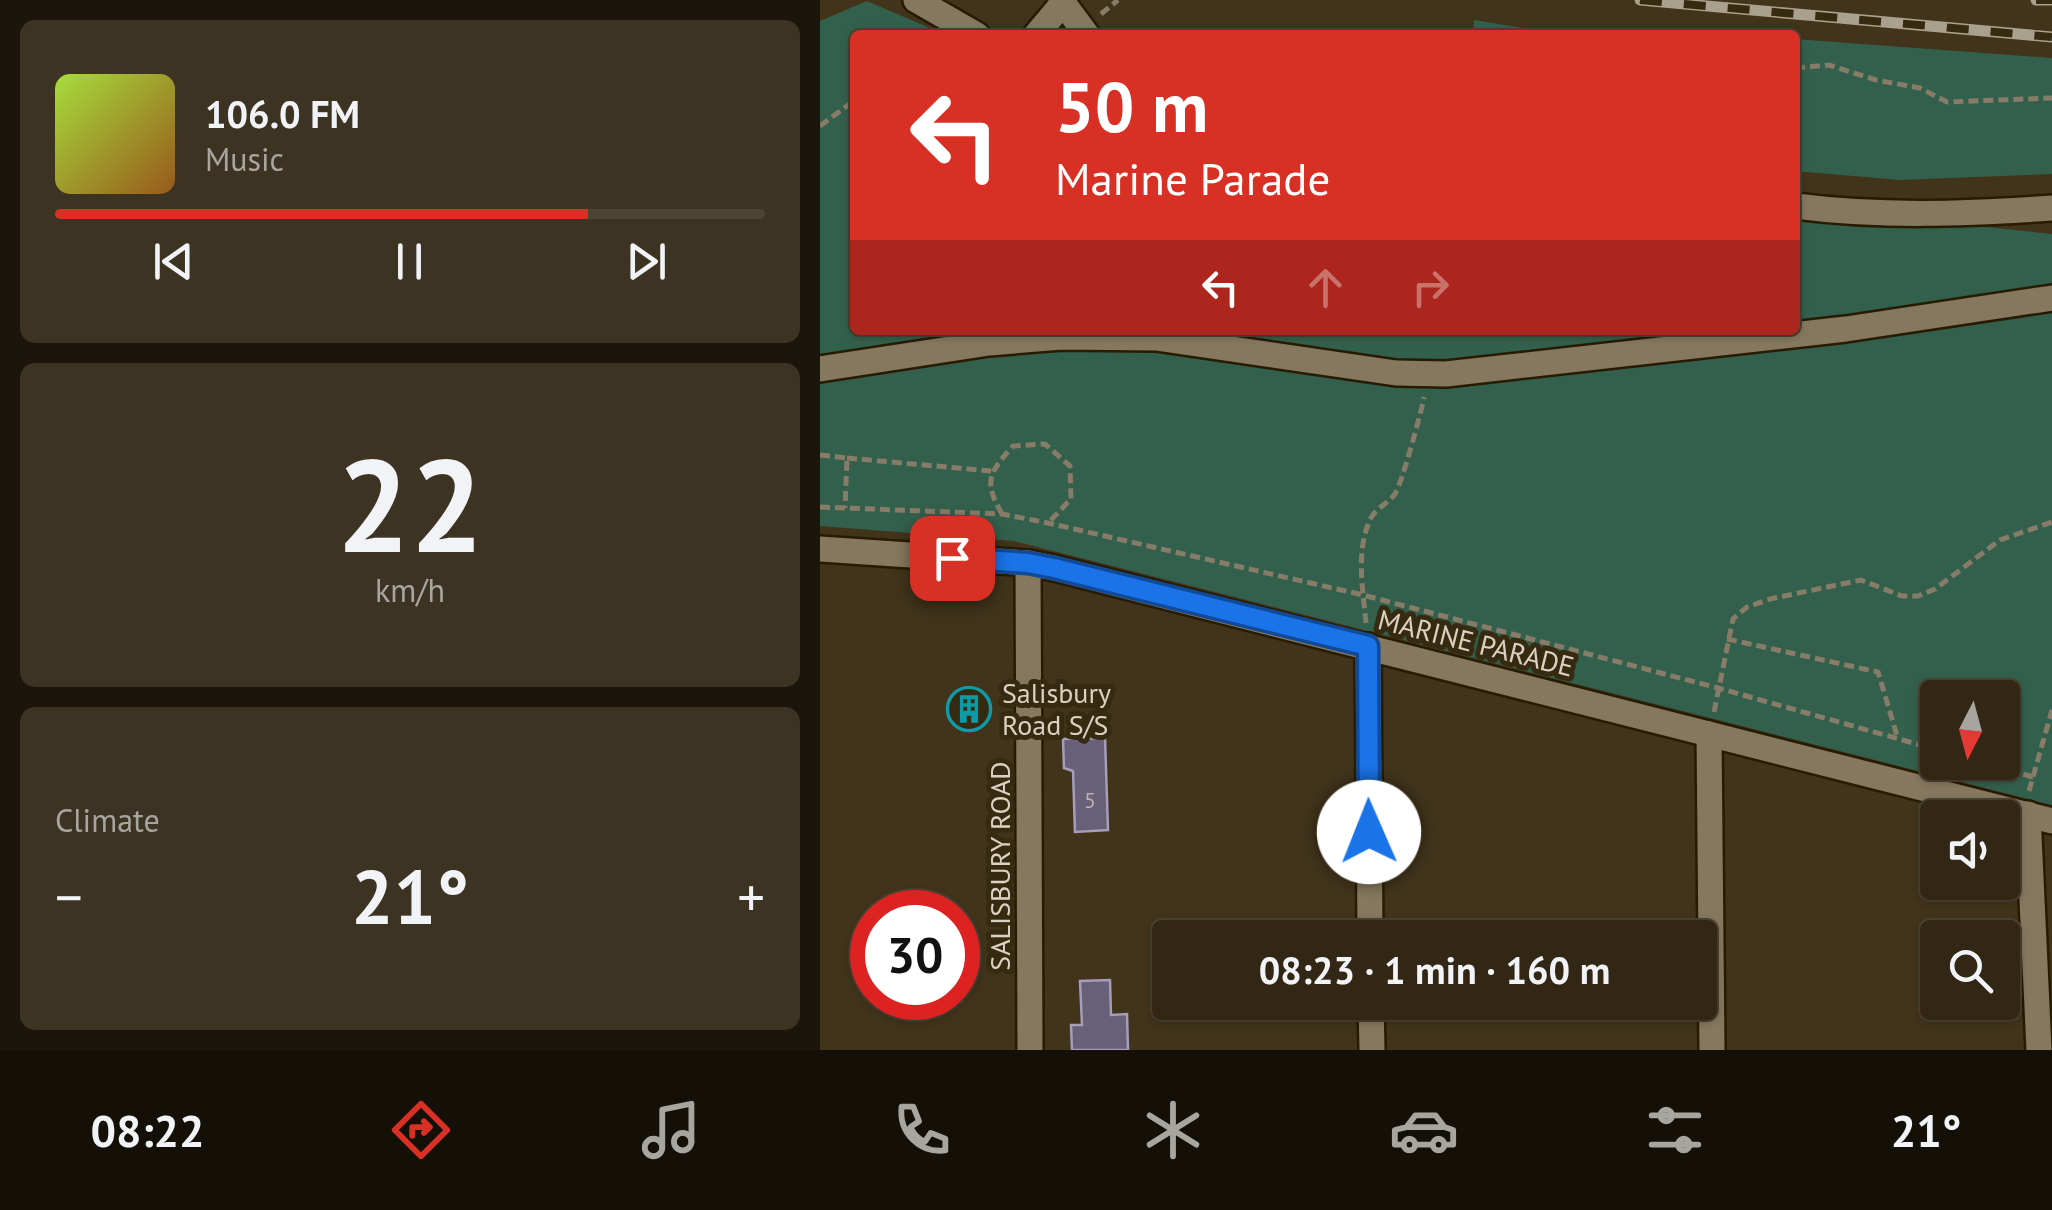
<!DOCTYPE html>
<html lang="en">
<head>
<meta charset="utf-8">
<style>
	body { margin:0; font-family:"PT Sans",sans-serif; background:#3d3322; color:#f1f3f6; height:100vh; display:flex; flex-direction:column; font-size:38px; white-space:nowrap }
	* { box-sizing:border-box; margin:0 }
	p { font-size:32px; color:#a8a5a0 }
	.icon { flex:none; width:55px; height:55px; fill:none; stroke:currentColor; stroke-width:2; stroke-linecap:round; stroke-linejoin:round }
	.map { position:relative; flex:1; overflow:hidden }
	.panel { display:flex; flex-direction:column; gap:20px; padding:20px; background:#1b150b; width:820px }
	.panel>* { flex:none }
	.hud { position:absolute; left:30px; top:30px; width:950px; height:305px; border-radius:10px; box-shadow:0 2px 8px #0004,0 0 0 2px #4c4434; background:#d93025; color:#fff; overflow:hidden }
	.needle { width:65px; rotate:186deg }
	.fabs { position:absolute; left:1100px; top:680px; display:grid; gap:20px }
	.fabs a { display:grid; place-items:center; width:100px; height:100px; border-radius:10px; background:#312714; box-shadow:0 2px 8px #0004,0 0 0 2px #4c4434; font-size:50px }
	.speed { position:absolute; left:30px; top:890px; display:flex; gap:20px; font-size:50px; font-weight:700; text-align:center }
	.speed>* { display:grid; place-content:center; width:130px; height:130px; border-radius:50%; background:#312714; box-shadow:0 2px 8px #0004,0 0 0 2px #4c4434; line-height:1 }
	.speed .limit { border:15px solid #d22; background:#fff; color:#111 }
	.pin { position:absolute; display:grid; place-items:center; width:85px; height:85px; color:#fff; margin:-42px; border-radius:20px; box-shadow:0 5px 15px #0006 }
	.me { position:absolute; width:110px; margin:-55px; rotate:359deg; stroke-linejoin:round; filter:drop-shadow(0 0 8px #0008) }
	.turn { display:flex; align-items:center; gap:35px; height:210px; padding:0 40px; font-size:45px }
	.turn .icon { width:130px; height:130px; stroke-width:2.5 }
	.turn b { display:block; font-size:70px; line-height:85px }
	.lanes { display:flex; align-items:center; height:95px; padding:0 40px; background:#0003; justify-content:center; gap:50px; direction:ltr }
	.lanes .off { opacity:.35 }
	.big { font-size:75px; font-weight:700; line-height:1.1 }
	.panel .card { flex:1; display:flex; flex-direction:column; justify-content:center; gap:15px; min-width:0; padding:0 35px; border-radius:15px; background:#3d3322 }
	.panel .dial { align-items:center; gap:0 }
	.dial b { font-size:130px; line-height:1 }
	.song { display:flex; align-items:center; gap:30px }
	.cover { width:120px; height:120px; border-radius:15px; background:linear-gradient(135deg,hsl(80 70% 55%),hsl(30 70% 35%)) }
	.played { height:10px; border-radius:5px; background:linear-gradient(90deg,#d93025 75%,#4c4434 75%) }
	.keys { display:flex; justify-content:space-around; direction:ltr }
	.heat { display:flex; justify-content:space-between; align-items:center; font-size:55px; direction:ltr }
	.trip { position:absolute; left:332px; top:920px; width:565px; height:100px; border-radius:10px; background:#312714; box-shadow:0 2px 8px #0004,0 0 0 2px #4c4434; font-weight:700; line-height:100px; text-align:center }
	.tabs { display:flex; height:160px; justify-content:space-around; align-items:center; background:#141008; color:#a8a5a0 }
	.tabs .icon { width:70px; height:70px }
	.tabs .selected { color:#d93025 }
	.tabs b { font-size:45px; color:#f1f3f6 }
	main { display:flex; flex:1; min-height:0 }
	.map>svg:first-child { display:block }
</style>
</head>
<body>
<main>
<section class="panel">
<div class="card">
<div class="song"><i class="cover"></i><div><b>106.0 FM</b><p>Music</p></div></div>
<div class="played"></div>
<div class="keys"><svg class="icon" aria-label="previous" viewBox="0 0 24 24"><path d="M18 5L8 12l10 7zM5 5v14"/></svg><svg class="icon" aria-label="pause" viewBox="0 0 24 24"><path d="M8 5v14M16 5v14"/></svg><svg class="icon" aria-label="next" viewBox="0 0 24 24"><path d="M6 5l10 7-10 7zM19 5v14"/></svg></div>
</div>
<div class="card dial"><b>22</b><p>km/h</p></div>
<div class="card"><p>Climate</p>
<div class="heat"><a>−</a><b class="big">21°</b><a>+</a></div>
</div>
</section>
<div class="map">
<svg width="1232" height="1050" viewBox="0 0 1232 1050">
	<rect width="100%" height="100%" fill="#41341b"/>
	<!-- green -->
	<g fill="#33604c" fill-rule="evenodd">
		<path d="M47 1 126 35H35V330H975V207L1232 234V805L194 541 0 526V21ZM1118 698H1182V762H1118Z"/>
		<polygon points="654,20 746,35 653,35"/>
		<polygon points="975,39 1232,58 1232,174 1080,180 975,171"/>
	</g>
	<!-- building -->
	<g fill="#685f79" stroke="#a69dba" stroke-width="2.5">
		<polygon points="285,738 288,830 255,832 253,771 244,768 243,739"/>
		<polygon points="290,980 291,1015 307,1014 308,1050 252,1050 251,1025 262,1025 260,981"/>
	</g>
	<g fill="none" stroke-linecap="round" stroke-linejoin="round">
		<defs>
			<g id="minor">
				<polyline points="96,0 157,35"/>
				<polyline points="241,0 267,35"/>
				<polyline points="216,35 243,3"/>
				<path d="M975 206C1061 217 1145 214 1232 208"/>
				<polyline points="0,369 169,343 241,337 336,338 576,373 626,374 1026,329 1232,298"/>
				<polyline points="0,549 208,563 234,568 1232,821"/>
				<polyline points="208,563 210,1050"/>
				<polyline points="548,646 550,938"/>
				<polyline points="889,734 892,1050"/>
				<polyline points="1208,814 1219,1050"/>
				<polyline points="551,1002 552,1050"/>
			</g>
		</defs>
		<!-- minor casing -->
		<use href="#minor" stroke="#271b03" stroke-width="30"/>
		<!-- path -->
		<g stroke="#877c68" stroke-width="5" stroke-dasharray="10 5" stroke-linecap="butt">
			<polyline points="281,14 298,0"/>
			<polyline points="975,68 1009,65 1056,80 1100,88 1127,102 1232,98"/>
			<polyline points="0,126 35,100"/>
			<polyline points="0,455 27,458 25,508"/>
			<polyline points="27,458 171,471"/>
			<polyline points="0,507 182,514 228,523 543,595 898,688 1118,750"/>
			<path d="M182 514C163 481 169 473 193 446L225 444 250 466 251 499 228 523"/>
			<path d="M546 623C543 591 536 553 549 522 555 507 567 505 575 494 581 486 602 410 604 397"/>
			<polyline points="907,639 1058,672 1078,739"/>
			<polyline points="894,712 913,619 927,607 950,599 1041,580 1082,596 1098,596 1115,589 1180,540 1232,522"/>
			<polyline points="1160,762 1213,777"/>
			<polyline points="1209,791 1232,710"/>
		</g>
		<!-- minor -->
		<use href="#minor" stroke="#86785e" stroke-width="25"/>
		<defs>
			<g id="rail">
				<polyline points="820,0 1232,37"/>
				<polyline points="1216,0 1232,0"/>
			</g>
		</defs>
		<!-- rail casing -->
		<use href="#rail" stroke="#a9a08d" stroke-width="11"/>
		<!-- rail -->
		<use href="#rail" stroke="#362a11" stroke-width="8" stroke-dasharray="22" stroke-linecap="butt"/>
	</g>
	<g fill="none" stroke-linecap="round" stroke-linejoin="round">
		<defs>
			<polyline id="route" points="132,558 208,563 234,568 548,646 549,832"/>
		</defs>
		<!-- route casing -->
		<use href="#route" stroke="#114b97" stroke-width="25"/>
		<!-- route -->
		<use href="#route" stroke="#1a73e8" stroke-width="18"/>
	</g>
	<!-- icons -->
	<defs>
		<symbol id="building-ring" viewBox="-11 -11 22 22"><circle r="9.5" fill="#362a11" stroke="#0f9aa8" stroke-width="1.5"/><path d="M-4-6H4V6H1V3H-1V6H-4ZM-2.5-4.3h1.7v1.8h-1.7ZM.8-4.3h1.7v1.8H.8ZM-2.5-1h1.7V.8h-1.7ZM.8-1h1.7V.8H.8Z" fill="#0f9aa8"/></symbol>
	</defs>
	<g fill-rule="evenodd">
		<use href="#building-ring" x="124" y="684" width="50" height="50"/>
	</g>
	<g text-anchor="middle" stroke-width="10" stroke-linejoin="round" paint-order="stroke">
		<!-- number labels -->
		<g font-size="22" fill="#bdb4b0">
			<text x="270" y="808">5</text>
		</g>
		<!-- street labels -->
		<g font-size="28" fill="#d9d1c2" stroke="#362a11">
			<text transform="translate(656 643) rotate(14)" y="10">MARINE PARADE</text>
			<text transform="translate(180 866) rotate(-90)" y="10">SALISBURY ROAD</text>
		</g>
		<!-- poi labels -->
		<g font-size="28" fill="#d9d1c2" stroke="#362a11" text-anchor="start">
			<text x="182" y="703">Salisbury<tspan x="182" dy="32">Road S/S</tspan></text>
		</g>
	</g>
</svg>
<div class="fabs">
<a><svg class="needle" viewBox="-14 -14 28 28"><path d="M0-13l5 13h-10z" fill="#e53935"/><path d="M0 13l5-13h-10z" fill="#a8a5a0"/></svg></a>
<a><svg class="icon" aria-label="sound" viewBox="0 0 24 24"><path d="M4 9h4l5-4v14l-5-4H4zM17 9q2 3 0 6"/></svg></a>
<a><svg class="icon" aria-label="search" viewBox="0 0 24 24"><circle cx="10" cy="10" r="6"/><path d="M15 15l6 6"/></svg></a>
</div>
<div class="speed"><div class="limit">30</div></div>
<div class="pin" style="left:132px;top:558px;background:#d93025"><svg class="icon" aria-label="arrive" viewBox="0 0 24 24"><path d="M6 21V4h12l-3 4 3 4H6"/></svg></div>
<svg class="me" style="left:549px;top:832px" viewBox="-20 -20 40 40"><circle r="19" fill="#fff"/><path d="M0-13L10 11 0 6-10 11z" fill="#1a73e8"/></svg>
<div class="trip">08:23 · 1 min · 160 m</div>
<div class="hud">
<div class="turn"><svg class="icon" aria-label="left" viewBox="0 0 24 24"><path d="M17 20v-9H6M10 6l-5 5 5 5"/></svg><div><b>50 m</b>Marine Parade</div></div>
<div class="lanes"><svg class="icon" aria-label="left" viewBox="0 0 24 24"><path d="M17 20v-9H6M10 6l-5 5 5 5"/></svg><svg class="icon off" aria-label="ahead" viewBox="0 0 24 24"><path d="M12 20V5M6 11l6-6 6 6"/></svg><svg class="icon off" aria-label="right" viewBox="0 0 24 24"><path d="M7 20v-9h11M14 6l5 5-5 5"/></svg></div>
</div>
</div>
</main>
<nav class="tabs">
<b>08:22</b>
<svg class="icon selected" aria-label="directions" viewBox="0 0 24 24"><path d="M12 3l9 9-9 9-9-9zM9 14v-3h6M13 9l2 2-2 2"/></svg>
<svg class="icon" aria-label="music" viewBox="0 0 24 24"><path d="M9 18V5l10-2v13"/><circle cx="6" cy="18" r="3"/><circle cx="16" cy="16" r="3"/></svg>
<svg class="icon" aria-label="phone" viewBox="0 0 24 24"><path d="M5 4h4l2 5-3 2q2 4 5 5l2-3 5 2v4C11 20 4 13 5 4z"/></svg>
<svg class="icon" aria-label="climate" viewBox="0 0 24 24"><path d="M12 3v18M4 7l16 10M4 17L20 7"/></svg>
<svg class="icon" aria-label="car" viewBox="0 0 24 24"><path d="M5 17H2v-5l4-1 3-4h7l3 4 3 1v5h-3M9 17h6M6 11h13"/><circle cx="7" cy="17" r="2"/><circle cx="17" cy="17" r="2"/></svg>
<svg class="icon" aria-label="filters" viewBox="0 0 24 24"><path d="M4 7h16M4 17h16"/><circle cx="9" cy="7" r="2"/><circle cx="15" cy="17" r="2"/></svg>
<b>21°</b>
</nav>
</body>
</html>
